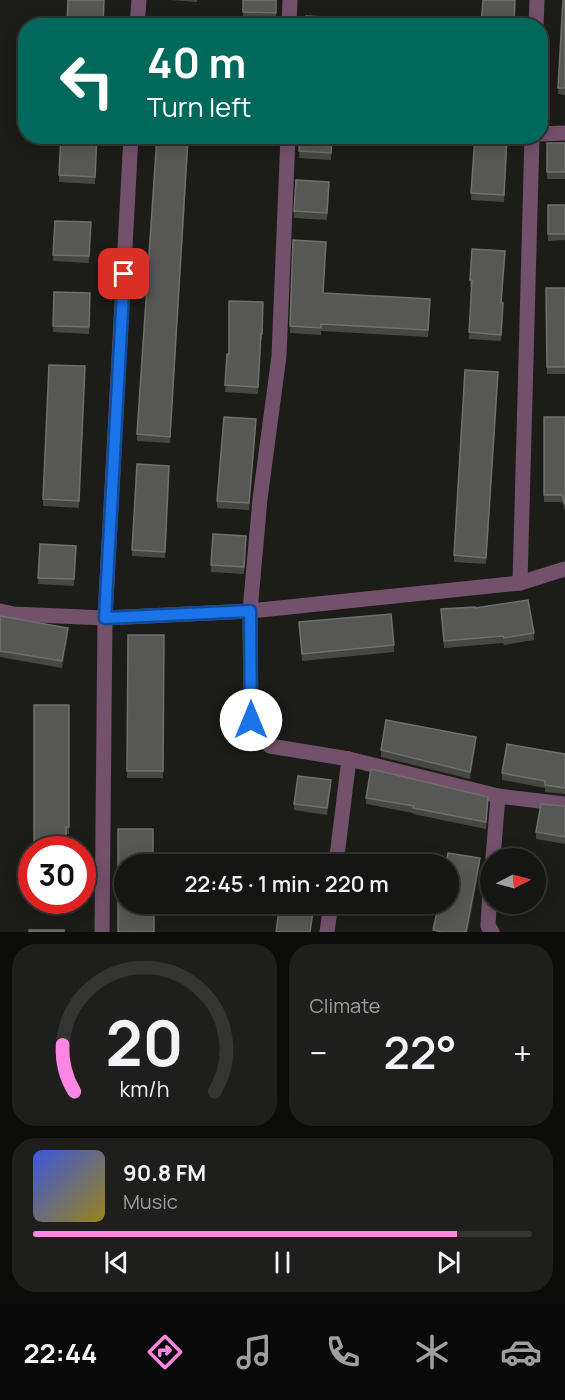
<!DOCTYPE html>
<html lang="en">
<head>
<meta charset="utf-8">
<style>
	body { margin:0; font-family:Manrope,sans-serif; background:#1e1f1c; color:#f1f3f6; height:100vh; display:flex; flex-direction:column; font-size:22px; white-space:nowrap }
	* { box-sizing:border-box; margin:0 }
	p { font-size:20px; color:#9d9fa0 }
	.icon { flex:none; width:33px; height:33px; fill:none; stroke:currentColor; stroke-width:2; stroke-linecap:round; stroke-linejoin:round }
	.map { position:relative; height:932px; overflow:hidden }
	.drawer { display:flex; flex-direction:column; gap:12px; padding:12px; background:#0c0c0a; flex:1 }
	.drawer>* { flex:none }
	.top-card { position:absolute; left:18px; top:18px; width:530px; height:126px; border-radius:24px; box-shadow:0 3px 15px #0003,0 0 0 2px #343533; background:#00695c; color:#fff; overflow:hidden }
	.needle { width:39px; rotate:84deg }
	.tools { position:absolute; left:480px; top:848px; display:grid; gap:12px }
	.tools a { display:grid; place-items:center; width:66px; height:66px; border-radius:50%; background:#151613; box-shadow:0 3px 15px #0003,0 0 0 2px #343533; font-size:30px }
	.speed { position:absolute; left:18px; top:836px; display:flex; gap:12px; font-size:30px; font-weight:700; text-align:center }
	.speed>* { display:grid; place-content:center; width:78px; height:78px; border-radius:50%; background:#151613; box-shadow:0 3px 15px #0003,0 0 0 2px #343533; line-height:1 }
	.speed .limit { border:9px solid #d22; background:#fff; color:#111 }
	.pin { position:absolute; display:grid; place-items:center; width:51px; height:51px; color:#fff; margin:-26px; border-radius:12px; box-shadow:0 3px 9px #0006 }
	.me { position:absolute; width:66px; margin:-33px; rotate:0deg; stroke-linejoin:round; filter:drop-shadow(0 0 4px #0008) }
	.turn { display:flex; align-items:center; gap:21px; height:126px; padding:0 30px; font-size:27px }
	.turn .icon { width:78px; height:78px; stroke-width:2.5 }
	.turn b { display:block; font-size:42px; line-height:51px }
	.big { font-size:45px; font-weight:600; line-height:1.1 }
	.drawer .card { flex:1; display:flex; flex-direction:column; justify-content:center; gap:9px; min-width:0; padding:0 21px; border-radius:24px; background:#1e1f1c }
	.drawer .dial { align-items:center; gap:0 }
	.dial svg { height:156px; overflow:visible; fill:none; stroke:#343533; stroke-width:7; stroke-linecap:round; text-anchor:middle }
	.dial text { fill:#f1f3f6; stroke:none }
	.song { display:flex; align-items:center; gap:18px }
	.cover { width:72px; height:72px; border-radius:9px; background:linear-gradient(135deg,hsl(230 70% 55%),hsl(50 70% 35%)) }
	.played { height:6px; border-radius:3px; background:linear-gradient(90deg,#fd86e3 85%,#343533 85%) }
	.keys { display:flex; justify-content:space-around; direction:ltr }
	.heat { display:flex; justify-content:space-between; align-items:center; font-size:33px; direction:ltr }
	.drawer .tiles { flex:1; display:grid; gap:12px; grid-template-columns:1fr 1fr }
	.card:last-child { grid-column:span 2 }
	.trip { position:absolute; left:114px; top:854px; width:345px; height:60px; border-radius:30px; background:#151613; box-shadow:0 3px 15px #0003,0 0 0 2px #343533; font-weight:600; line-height:60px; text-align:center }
	.dock { display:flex; height:96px; justify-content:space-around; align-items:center; background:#080908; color:#9d9fa0 }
	.dock .icon { width:42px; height:42px }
	.dock .active { color:#fd86e3 }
	.dock b { font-size:27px; color:#f1f3f6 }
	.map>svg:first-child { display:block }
</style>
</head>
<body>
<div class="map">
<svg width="565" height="932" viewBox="0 0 565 932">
	<rect width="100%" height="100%" fill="#1c1d19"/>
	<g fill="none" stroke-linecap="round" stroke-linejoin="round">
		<!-- minor -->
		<g stroke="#73516a" stroke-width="15">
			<polyline points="289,26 290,0"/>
			<polyline points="536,26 537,0"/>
			<polyline points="540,134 565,133"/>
			<polyline points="288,136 279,356 260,499 250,611 251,720 256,734 270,746 349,759 498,796 493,858"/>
			<polyline points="520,583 532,136"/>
			<polyline points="0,611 14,614 105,618 250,611 520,583 565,569"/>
			<polyline points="498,796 565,804"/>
			<polyline points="336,864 349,759"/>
			<polyline points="490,890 488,926 492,932"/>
			<polyline points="327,932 331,903"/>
		</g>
		<!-- tertiary -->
		<g stroke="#73516a" stroke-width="15">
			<polyline points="137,26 139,0"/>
			<polyline points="102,932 105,618 131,136"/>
		</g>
	</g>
	<!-- wall -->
	<g fill="#464743">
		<polygon points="170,0 197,0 197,2"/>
		<rect x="243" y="0" width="33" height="19"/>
		<polygon points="565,0 565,95 558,94"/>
		<polygon points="97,136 95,184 59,182 59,175"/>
		<polygon points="189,136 170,443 137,441 137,434"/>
		<polygon points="300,136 332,136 331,160 299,158"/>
		<polygon points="508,136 504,202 471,200 471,193"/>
		<rect x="547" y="143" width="18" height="36"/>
		<polygon points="329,189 327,220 294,218 294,211"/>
		<polygon points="548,205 565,205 565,240 548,241"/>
		<polygon points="55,221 91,222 89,263 53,261"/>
		<polygon points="293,240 323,293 430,306 428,337 321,331 321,335 290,333"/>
		<polygon points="472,249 502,303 503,310 501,341 469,339 471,287 470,287 470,280"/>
		<polygon points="546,288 565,288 565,374 547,374"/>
		<polygon points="54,292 90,293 89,334 53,332"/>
		<polygon points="263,302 262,340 261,340 258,394 225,392 229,354"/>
		<polygon points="85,366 79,508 43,506 43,499"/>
		<polygon points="498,379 486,564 454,562 454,555"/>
		<polygon points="544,417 565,417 565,511 562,502 544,502"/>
		<polygon points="256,426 249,510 217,508 217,501"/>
		<polygon points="169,466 165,558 132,556 132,550"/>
		<polygon points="246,542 244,574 211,572 211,565"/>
		<polygon points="40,544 76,546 74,586 38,584"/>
		<polygon points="441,609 534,633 534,640 504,645 503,643 444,648"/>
		<polygon points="0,616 68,635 62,668 0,657"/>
		<polygon points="299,622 394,645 394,652 302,661"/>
		<polygon points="128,635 164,635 163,778 127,778"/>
		<polygon points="69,705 69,834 66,834 34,849"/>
		<polygon points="476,744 470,779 381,757 381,750"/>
		<polygon points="565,754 565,794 545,792 545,788 502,780 502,773"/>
		<polygon points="331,787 327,815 294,810 294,804"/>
		<polygon points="366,798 488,803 486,829 413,814 413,813 366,804"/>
		<polygon points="565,806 565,844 536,839 536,832"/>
	</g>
	<!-- shaded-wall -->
	<g fill="#2d2e2a">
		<polygon points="68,628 68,635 62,668 62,661"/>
		<polygon points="476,737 476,744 470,779 470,772"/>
		<polygon points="331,780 331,787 327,815 327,808"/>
		<polygon points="480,858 480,865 468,932 466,932"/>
		<polygon points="314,903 311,932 310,932"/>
	</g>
	<!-- building -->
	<g fill="#575855" stroke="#6f706c" stroke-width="1.5">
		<polygon points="68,0 104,0 103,26 67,26"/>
		<polygon points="243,0 276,0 276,13 243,12"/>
		<polygon points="483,0 515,0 514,26 481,26"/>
		<polygon points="563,0 565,0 565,88 558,88"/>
		<polygon points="306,16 339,18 339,26 306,26"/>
		<polygon points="61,136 97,136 95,177 59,175"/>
		<polygon points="157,136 188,136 170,437 137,434"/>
		<polygon points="300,136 332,136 331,153 299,151"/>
		<polygon points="475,136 507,136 504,195 471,193"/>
		<rect x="547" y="143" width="18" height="29"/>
		<polygon points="296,180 329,182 327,213 294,211"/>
		<rect x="548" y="205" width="17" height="29"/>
		<polygon points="55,221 91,222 89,256 53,255"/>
		<polygon points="293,240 326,242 323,293 430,299 428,330 321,324 321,328 290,326"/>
		<polygon points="472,249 505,251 501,303 503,303 501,335 469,332 472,280 470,280"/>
		<polygon points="546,288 565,288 565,367 547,367"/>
		<polygon points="54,292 90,293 89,327 53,326"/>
		<polygon points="229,301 263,302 262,334 261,334 258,387 225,385 227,354 229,354"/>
		<polygon points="49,365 85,366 79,501 43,499"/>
		<polygon points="465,370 498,372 486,558 454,555"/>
		<polygon points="224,417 256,419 249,503 217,501"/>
		<polygon points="544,417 565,417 565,504 562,495 544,495"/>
		<polygon points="137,464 169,466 165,552 132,550"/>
		<polygon points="213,534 246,536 244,567 211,565"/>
		<polygon points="40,544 76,546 74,579 38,578"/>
		<polygon points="528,600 534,633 504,638 503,636 444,641 441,609 475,607 475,608"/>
		<polygon points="391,614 394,645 302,654 299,622"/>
		<polygon points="0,616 68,628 62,661 0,651"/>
		<polygon points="128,635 164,635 163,771 127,771"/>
		<polygon points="34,705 69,705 69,827 66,827 66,849 34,849"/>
		<polygon points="386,720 476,737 470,772 381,750"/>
		<polygon points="507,744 565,754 565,788 545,785 545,781 502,773"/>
		<polygon points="371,769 488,797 486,822 413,808 414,806 366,798"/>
		<polygon points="298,776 331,780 327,808 294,804"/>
		<polygon points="541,804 565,806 565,837 536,832"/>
		<polygon points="118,829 153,829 153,864 124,864 124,903 154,903 154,932 118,932"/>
		<polygon points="448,853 480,858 466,932 443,932 433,930 439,903 448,903 448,864 446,864"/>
		<polygon points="30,854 32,854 32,887 31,887"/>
		<polygon points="351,860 383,864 350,864"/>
		<polygon points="280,903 314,903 310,932 276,932"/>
		<rect x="29" y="930" width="35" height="2"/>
	</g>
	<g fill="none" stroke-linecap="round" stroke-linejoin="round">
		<defs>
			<polyline id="route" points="124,274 105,618 250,611 251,720"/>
		</defs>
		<!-- route casing -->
		<use href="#route" stroke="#114b97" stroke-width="15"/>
		<!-- route -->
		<use href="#route" stroke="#1a73e8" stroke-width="10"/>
	</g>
</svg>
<div class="tools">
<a><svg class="needle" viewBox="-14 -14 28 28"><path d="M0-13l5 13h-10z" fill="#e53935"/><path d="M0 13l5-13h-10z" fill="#9d9fa0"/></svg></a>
</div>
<div class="speed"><div class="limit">30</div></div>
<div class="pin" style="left:124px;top:274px;background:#d93025"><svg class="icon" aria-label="arrive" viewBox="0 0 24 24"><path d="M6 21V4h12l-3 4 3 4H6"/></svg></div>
<svg class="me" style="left:251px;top:720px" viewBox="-20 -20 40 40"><circle r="19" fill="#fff"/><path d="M0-13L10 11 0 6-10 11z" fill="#1a73e8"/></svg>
<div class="trip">22:45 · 1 min · 220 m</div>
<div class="top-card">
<div class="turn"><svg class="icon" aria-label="left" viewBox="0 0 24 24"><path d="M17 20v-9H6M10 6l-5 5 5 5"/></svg><div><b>40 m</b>Turn left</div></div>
</div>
</div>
<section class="drawer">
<div class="tiles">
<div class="card dial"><svg viewBox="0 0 100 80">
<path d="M14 69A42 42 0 1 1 86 69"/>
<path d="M14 69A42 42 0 0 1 8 45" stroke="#fd86e3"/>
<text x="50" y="56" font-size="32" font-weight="700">20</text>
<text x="50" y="72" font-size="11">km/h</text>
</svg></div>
<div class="card"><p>Climate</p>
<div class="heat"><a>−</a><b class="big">22°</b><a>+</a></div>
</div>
<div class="card">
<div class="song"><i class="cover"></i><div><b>90.8 FM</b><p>Music</p></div></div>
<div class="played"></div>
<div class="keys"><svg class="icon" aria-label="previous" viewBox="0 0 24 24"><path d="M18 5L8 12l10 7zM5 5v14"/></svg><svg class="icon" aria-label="pause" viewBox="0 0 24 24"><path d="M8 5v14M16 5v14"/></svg><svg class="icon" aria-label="next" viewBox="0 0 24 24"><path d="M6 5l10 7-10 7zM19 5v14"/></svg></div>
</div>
</div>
</section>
<nav class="dock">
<b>22:44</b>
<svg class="icon active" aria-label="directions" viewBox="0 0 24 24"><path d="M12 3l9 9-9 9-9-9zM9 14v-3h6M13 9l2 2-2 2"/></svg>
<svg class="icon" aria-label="music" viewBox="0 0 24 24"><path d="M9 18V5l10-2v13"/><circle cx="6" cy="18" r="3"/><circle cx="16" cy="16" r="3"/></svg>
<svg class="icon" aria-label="phone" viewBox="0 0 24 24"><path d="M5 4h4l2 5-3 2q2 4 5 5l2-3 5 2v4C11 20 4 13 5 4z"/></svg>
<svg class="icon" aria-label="climate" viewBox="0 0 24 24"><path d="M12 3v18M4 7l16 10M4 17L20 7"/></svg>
<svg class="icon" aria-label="car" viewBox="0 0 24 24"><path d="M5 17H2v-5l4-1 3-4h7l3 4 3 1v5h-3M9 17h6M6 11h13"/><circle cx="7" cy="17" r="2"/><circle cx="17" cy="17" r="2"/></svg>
</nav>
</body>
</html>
